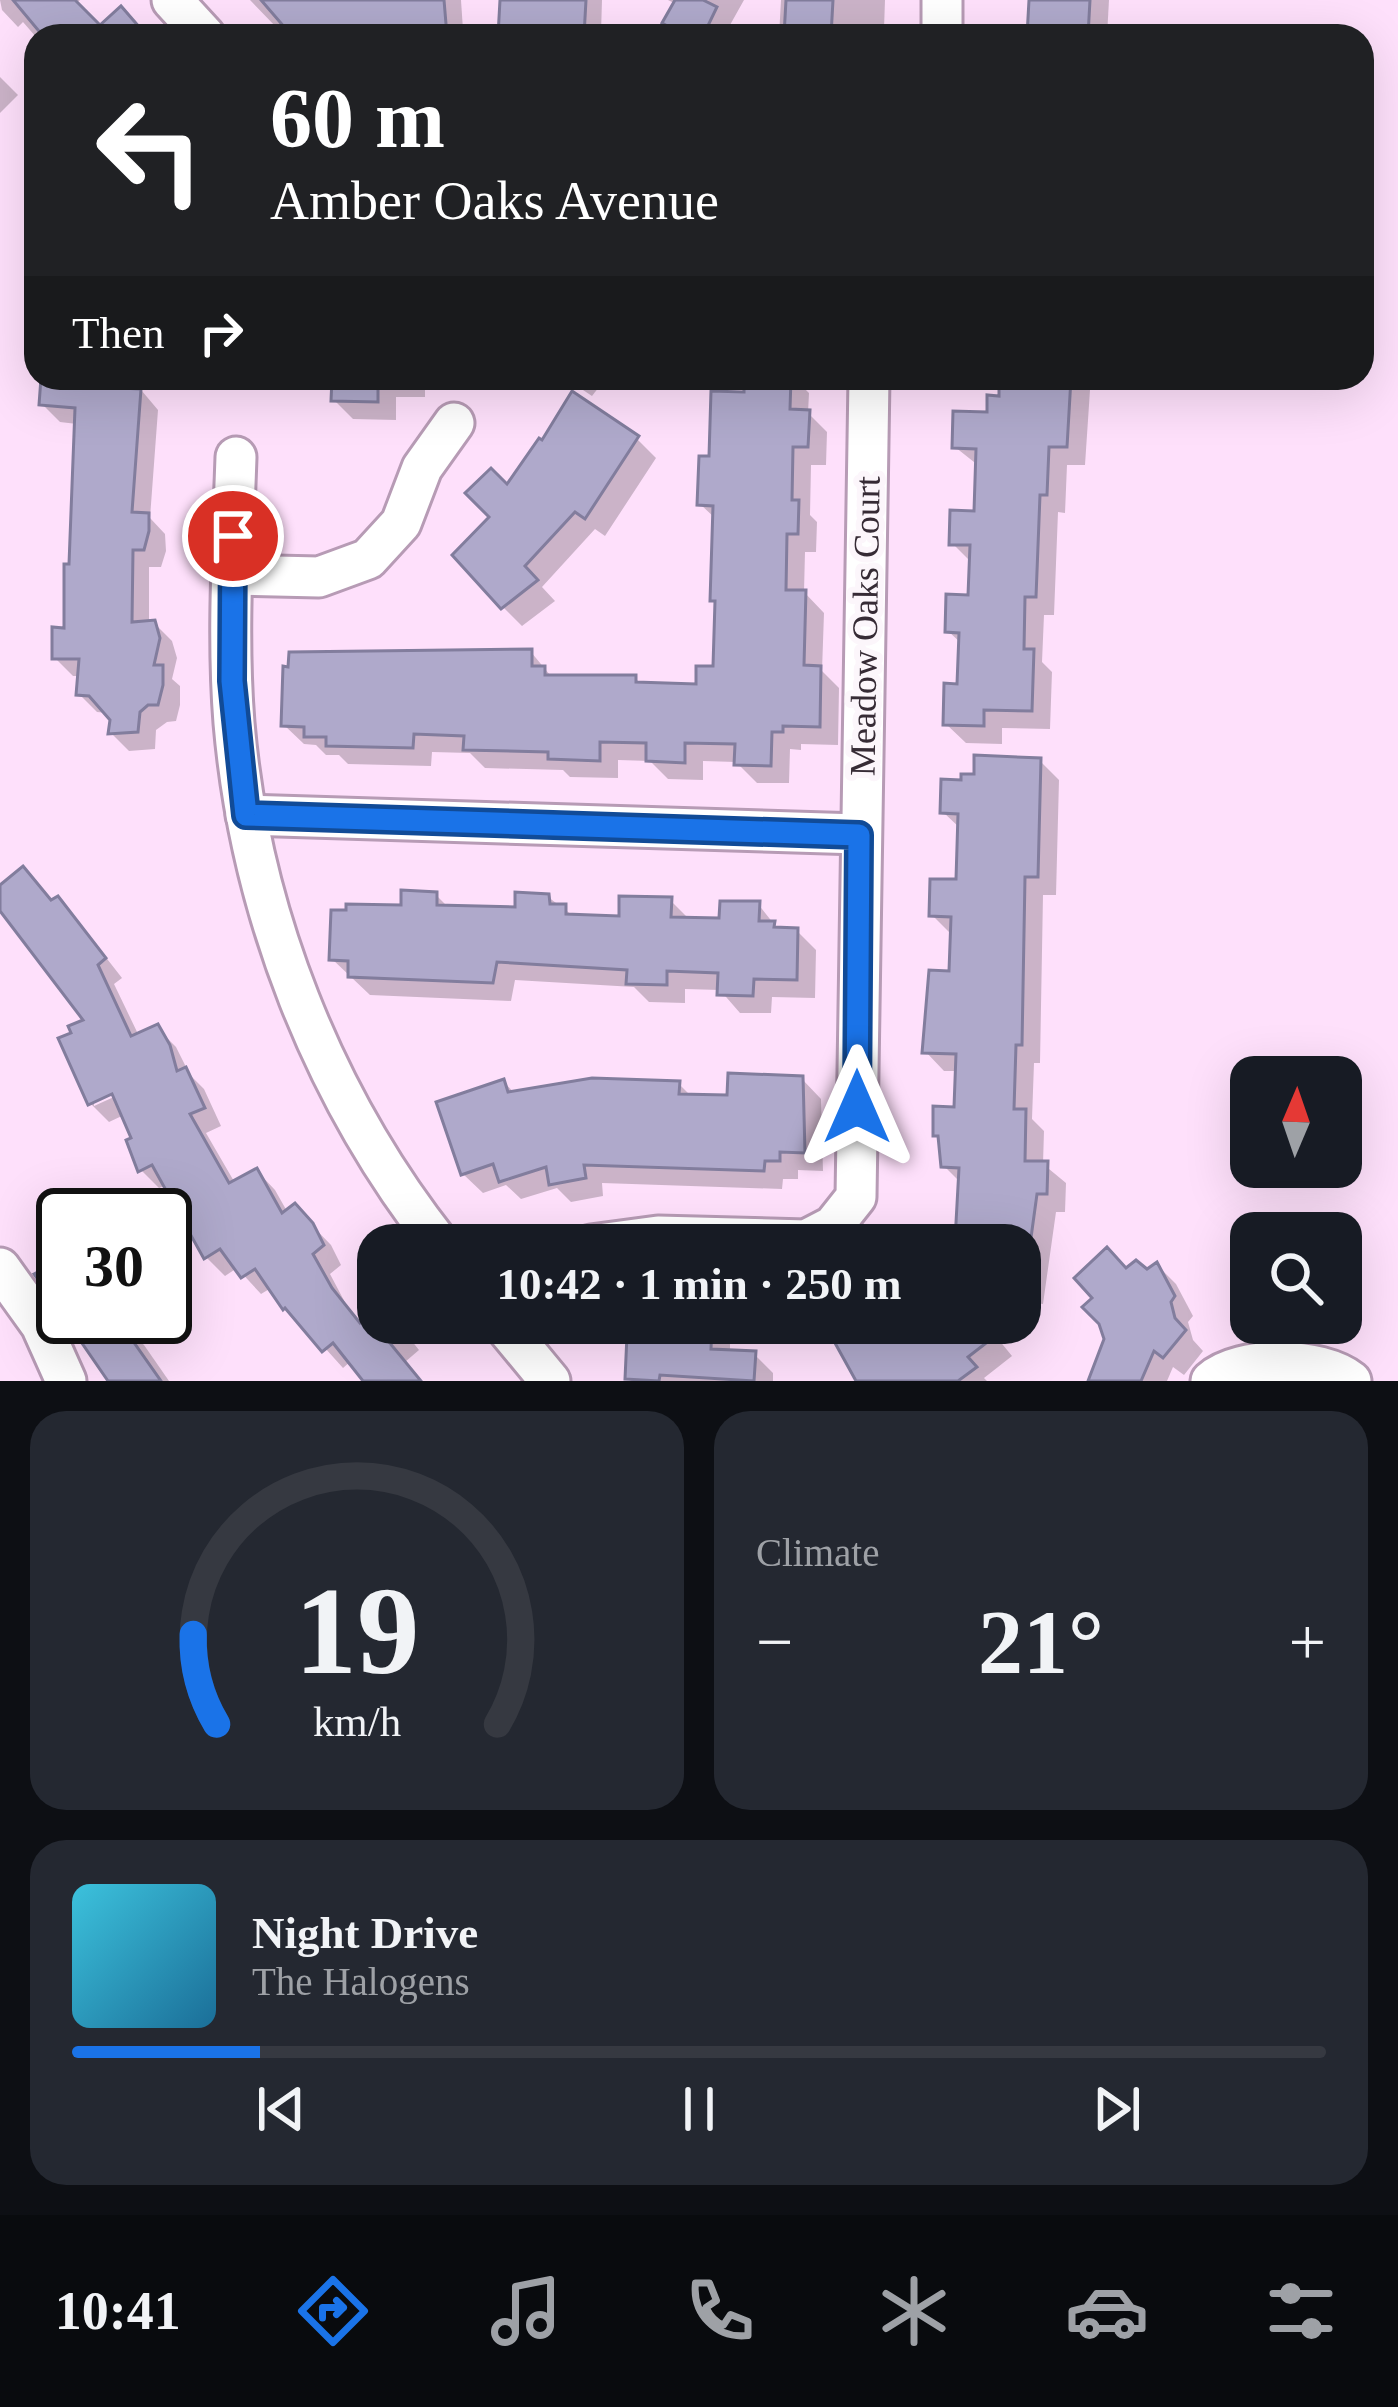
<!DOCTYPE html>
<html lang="en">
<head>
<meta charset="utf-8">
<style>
	body { margin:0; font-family:Georgia,serif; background:#242831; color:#f1f3f6; height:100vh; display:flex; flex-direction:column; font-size:45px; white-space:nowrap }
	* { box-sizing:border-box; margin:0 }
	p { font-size:39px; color:#9ea1a6 }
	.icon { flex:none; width:66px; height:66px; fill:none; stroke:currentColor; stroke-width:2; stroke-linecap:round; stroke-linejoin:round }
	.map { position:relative; height:1381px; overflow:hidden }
	.details { display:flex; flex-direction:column; gap:30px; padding:30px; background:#0d0f14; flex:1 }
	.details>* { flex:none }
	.top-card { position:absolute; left:24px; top:24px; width:1350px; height:366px; border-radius:36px; box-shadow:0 12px 48px #0002; background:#202124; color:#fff; overflow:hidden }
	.needle { width:78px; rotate:2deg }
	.fabs { position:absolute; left:1230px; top:1056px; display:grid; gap:24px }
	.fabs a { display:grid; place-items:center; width:132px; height:132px; border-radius:24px; background:#171b24; box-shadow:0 12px 48px #0002; font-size:60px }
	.speed { position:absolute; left:36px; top:1188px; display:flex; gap:24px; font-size:60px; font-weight:700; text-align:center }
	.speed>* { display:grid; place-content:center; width:156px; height:156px; border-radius:50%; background:#171b24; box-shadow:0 12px 48px #0002; line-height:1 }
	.speed .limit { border:6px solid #111; border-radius:18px; background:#fff; color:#111 }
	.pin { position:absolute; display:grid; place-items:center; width:102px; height:102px; color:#fff; margin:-51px; border:6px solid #fff; border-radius:50%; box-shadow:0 3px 12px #0007 }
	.me { position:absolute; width:132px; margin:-66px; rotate:0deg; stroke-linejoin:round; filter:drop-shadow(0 0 9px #0008) }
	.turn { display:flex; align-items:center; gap:42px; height:252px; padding:0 48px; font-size:54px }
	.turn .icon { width:156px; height:156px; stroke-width:2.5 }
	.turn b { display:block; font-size:84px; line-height:102px }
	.then { display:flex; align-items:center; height:114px; padding:0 48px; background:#0003; gap:24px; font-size:45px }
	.big { font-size:90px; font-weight:800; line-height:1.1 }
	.details .widget { flex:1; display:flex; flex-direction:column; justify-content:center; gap:18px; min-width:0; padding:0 42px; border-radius:36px; background:#242831 }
	.details .dial { align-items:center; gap:0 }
	.dial svg { height:312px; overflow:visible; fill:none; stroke:#363941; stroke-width:7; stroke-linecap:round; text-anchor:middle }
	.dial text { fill:#f1f3f6; stroke:none }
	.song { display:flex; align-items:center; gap:36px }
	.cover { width:144px; height:144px; border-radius:18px; background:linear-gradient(135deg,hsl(190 70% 55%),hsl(200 70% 35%)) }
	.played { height:12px; border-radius:6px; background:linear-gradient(90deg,#1a73e8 15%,#363941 15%) }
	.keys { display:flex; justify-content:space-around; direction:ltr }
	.heat { display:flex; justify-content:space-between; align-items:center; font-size:66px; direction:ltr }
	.details .tiles { flex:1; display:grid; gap:30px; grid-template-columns:1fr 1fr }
	.widget:last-child { grid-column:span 2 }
	.trip { position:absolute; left:357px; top:1224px; width:684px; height:120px; border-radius:36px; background:#171b24; box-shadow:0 12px 48px #0002; font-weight:800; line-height:120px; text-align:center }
	.tabs { display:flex; height:192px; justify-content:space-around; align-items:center; background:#090b0e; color:#9ea1a6 }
	.tabs .icon { width:84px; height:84px }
	.tabs .on { color:#1a73e8 }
	.tabs b { font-size:54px; color:#f1f3f6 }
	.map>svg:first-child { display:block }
</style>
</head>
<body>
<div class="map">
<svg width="1398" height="1381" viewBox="0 0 1398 1381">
	<rect width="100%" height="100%" fill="#fee0fb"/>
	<!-- shadow -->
	<g fill="#0003" fill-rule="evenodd">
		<polygon points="0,0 80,0 75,4 100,29 146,36 36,37 23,22 18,27 2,10"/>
		<polygon points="250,0 333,0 358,36 296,36 285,23 278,29"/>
		<polygon points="365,0 461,0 463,30 515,36 376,36"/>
		<polygon points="537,0 602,0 601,33 604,36 535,36"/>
		<polygon points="668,0 744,0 730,25 734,28 730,36 680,36 666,23 676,4"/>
		<polygon points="781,0 885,0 884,29 850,27 850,36 779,36"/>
		<polygon points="1030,0 1109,0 1107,36 1030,36"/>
		<polygon points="0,77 18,95 0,113"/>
		<polygon points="44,378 131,378 158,410 150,518 165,534 166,551 161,567 149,567 149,623 154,623 172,641 177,658 172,679 180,686 180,705 176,721 167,722 156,730 155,749 129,751 111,733 113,719 107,713 97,712 79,694 80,676 73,676 55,658 67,631 77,424 60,422 42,404"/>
		<polygon points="335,378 438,378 438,386 425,388 425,397 396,397 396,420 353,419 334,400"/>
		<polygon points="565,378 606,378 592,396"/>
		<polygon points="747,378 800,378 800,384 809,393 808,413 827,432 826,465 811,465 810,515 817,522 816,552 805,552 804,592 824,613 822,671 839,688 838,745 801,744 801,750 790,749 789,783 757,783 736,762 703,761 703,780 668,779 650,761 618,760 618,778 570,777 563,770 485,768 470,753 432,752 431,766 348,764 339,755 326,755 316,745 304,744 284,725 531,652 550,675 635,678 642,685 699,687 716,669 716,519 700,504 712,459 747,395"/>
		<polygon points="1002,378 1077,378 1090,390 1085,465 1067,465 1065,513 1058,512 1054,615 1044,615 1042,662 1052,672 1050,729 1002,728 1002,744 966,743 946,724 960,687 962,644 948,631 971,598 972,563 952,543 977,514 979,466 955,447 1002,399"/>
		<polygon points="573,395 637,439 656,458 605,536 595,529 542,587 555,601 522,626 503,607 508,489 543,444"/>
		<polygon points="1040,761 1059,780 1056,895 1043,895 1040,1063 1034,1063 1032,1119 1044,1131 1043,1164 1066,1183 1065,1212 1056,1212 1043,1304 1020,1301 1020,1245 963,1245 958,1240 961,1183 944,1166 942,1141 936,1135 957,1110 958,1071 944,1071 925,1051 952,974 951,934 932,915 959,882 961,829 943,812 964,783"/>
		<path d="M23 870 53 902 57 900 76 919 122 978 114 984 139 1036 157 1028 176 1047 190 1075 204 1089 221 1126 206 1133 235 1183 257 1171 275 1190 288 1213 294 1207 331 1245 341 1265 330 1274 349 1310 362 1325 378 1311V1323L400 1326 419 1350 405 1362 420 1381H367L351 1361 343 1368 271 1288 261 1294 237 1268 225 1276 206 1257 166 1185 159 1188 141 1170 124 1115 109 1122 90 1103 75 1035 88 1021 0 893ZM124 1085 127 1091 94 1106V1099Z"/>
		<polygon points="436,895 450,909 517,910 548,897 575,917 622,919 670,900 691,921 722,921 758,904 777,928 797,931 816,950 815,998 772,997 771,1013 740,1013 720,990 685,989 685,1003 649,1002 634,987 515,980 511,1001 370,995 332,959 404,908"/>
		<polygon points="802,1079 821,1099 823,1171 798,1170 798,1179 783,1179 782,1189 602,1183 603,1196 571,1202 557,1188 521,1199 506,1185 483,1193 463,1174 504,1082 515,1094 679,1084 692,1097 730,1098"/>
		<polygon points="1157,1265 1176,1284 1193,1316 1188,1322 1193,1340 1203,1351 1184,1375 1173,1367 1167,1381 1092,1381 1127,1271 1147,1273"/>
		<polygon points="65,1317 115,1317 144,1345 169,1381 108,1381"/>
		<polygon points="662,1323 723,1323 730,1330 730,1353 754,1354 773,1373 773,1381 631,1381 628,1378 661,1339"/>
		<polygon points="893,1323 985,1323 1012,1356 984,1378 987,1381 859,1381 839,1344"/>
	</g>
	<!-- building -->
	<g fill="#afa9cb" stroke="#827d9d" stroke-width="3">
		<polygon points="13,0 75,0 100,25 121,6 147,36 43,36"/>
		<polygon points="261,0 444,0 447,36 292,36"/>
		<polygon points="500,0 586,0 584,36 498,36"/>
		<polygon points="675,0 703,0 717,7 703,36 686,36 662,23"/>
		<polygon points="786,0 833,0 831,36 784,36"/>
		<polygon points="1029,0 1090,0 1088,36 1027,36"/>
		<polygon points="41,378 122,378 122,388 141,389 132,512 149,513 149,531 144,550 133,550 132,622 155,620 160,638 154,665 163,665 163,685 158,705 148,705 140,712 138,732 108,734 110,720 89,696 76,695 79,659 52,659 52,627 64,628 64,564 69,564 75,408 39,405"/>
		<polygon points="332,378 378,378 378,402 331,401"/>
		<polygon points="744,378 791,378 790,409 810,410 808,447 793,447 792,500 799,500 798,534 787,534 786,590 806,590 804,665 821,666 820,727 783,726 783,732 772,732 771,766 734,765 735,744 685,743 685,763 646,761 646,743 600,742 600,761 548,759 548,752 463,750 464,736 414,734 413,748 326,746 326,737 304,737 304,727 281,726 283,666 288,667 289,652 532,649 532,666 545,666 545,675 636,675 636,682 696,684 696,666 713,666 715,601 710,601 713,506 697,505 699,456 709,456 711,391 744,392"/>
		<polygon points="999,378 1071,378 1067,447 1049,447 1047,495 1040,495 1036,597 1025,597 1024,649 1034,649 1032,711 984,710 984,726 943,725 944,683 957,684 959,633 945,632 946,594 968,595 970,545 949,545 950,510 974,511 976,449 952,448 953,411 987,412 987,395 999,396"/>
		<polygon points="572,391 639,436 585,519 575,512 525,566 538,580 501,609 452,555 489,517 465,493 491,468 507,484 539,438 542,440"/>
		<polygon points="974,755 1041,758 1038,877 1025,877 1022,1045 1016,1045 1014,1109 1026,1109 1025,1161 1048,1161 1047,1194 1037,1194 1030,1245 955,1241 959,1168 941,1167 938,1136 933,1136 933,1106 954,1107 956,1054 922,1053 929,970 949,971 951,917 929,916 930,879 956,879 958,814 940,813 941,779 961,780 961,774 974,774"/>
		<polygon points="23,866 51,900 58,896 106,958 98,965 131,1036 158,1024 170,1045 177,1071 186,1067 205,1108 190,1114 229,1183 257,1168 282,1213 295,1203 313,1223 324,1245 313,1254 332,1288 360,1323 378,1307 378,1323 412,1323 389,1342 421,1381 363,1381 333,1343 322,1352 285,1308 283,1310 255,1269 241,1278 220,1249 204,1259 152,1165 138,1172 126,1140 131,1138 112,1094 88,1105 58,1038 71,1033 68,1026 83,1020 0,911 0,885"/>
		<polygon points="401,890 437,892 437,905 515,907 515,892 549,894 550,904 566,904 566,914 619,916 619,896 672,897 671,917 719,918 720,901 760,901 759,921 775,921 774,927 798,928 797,980 754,979 753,996 717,995 718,973 667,971 667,985 626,984 627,970 497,962 493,983 348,977 348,961 329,960 331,910 346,910 346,904 401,905"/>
		<polygon points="728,1073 803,1076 805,1153 780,1152 780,1161 765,1161 764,1171 584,1165 586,1178 549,1185 546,1167 499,1182 493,1164 461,1175 436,1102 504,1079 508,1092 592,1078 680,1081 679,1094 727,1095"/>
		<polygon points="1107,1247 1126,1268 1136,1260 1147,1269 1157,1262 1175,1296 1171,1302 1175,1318 1186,1330 1163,1358 1154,1351 1141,1381 1088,1381 1104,1339 1099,1324 1082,1307 1092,1298 1074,1278"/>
		<polygon points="63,1259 63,1315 34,1274"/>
		<polygon points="64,1317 116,1317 161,1381 108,1381"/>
		<polygon points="659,1323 712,1323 711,1349 756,1351 754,1381 660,1375 659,1381 625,1379 627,1335 658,1336"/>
		<polygon points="869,1323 1012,1323 968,1357 977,1367 958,1381 856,1381 835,1343"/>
	</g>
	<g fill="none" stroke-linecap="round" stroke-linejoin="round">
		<defs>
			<g id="minor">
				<polyline points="172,0 205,36"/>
				<polyline points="942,36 942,0"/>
				<path d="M236 457C233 546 227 635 234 723 250 911 323 1097 440 1245"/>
				<polyline points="232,575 319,577 368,559 401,523 422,468 454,423"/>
				<polyline points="246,815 859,834"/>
				<polyline points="591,1245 658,1236 806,1240 833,1226 856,1197 869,378"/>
				<polyline points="0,1268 41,1325 66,1381"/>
				<polyline points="502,1323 550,1381"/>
				<path d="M1211 1381C1240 1355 1321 1357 1351 1381"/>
			</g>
		</defs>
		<!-- minor casing -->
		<use href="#minor" stroke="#b79bb5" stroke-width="45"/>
		<!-- minor -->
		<use href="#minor" stroke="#fff" stroke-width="39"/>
	</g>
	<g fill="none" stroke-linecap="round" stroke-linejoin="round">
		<defs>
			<polyline id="route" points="233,536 232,681 246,815 859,835 857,1107"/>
		</defs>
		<!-- route casing -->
		<use href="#route" stroke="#114b97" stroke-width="30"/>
		<!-- route -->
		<use href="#route" stroke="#1a73e8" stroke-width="21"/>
	</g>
	<g text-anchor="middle" stroke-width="12" stroke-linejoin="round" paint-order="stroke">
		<!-- street labels -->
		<g font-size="36" fill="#362b35" stroke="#fcf6fb">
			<text transform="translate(864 626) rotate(-89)" y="13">Meadow Oaks Court</text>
		</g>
	</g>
</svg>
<div class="fabs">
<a><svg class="needle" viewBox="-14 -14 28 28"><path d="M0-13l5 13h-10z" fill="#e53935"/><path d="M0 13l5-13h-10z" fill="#9ea1a6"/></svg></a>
<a><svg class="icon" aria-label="search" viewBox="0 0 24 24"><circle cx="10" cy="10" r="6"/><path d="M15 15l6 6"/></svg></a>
</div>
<div class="speed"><div class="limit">30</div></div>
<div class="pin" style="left:233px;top:536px;background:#d93025"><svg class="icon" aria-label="arrive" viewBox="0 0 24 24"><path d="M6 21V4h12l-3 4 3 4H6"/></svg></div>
<svg class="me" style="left:857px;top:1107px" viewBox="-20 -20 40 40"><path d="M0-17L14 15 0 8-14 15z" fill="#1a73e8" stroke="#fff" stroke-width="4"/></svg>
<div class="trip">10:42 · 1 min · 250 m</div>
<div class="top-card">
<div class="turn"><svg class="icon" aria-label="left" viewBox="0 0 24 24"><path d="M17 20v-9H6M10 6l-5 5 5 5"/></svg><div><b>60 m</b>Amber Oaks Avenue</div></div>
<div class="then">Then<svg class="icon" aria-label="right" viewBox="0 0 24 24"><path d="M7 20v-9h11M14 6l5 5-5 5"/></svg></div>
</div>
</div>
<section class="details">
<div class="tiles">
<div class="widget dial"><svg viewBox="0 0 100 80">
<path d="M14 69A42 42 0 1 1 86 69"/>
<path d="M14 69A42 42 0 0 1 8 46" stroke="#1a73e8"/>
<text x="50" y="56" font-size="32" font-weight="700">19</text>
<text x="50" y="72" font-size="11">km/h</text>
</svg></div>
<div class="widget"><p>Climate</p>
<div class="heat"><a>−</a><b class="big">21°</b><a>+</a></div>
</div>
<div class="widget">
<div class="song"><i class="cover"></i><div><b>Night Drive</b><p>The Halogens</p></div></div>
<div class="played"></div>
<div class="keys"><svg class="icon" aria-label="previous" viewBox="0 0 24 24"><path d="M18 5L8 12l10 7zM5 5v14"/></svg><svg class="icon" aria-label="pause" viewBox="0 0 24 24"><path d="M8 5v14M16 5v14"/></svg><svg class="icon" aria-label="next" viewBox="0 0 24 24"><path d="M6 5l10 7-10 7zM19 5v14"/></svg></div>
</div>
</div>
</section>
<nav class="tabs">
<b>10:41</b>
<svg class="icon on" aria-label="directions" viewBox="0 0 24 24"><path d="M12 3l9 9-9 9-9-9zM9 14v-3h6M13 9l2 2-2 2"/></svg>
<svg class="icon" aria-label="music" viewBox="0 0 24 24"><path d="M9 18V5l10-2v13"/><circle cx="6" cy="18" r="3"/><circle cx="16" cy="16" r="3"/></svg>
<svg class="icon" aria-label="phone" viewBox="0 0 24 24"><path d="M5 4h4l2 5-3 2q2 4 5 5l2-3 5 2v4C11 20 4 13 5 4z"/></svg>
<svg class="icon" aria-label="climate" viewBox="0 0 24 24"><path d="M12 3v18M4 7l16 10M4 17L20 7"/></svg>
<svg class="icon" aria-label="car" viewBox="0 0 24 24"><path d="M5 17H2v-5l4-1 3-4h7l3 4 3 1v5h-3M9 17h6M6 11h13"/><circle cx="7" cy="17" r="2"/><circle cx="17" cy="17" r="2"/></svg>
<svg class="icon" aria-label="filters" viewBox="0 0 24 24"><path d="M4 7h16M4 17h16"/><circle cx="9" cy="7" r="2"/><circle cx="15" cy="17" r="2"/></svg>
</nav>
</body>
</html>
